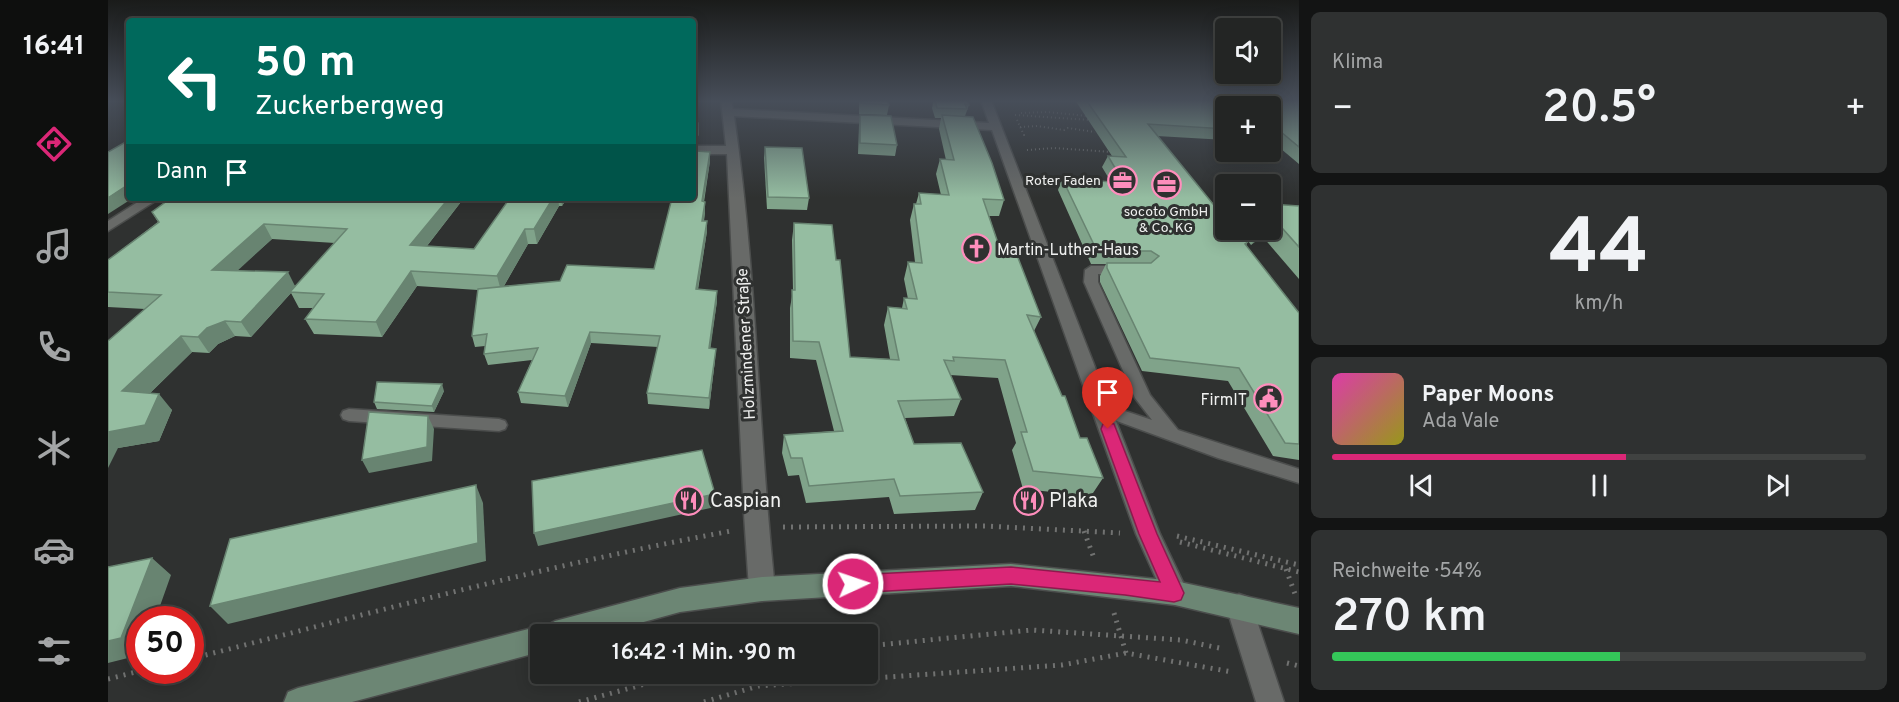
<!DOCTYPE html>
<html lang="de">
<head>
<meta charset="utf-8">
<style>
	body { margin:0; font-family:Overpass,sans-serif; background:#2f3131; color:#f1f3f6; height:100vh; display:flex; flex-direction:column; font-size:22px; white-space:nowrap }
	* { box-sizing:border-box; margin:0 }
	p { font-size:20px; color:#a3a5a6 }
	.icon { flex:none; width:33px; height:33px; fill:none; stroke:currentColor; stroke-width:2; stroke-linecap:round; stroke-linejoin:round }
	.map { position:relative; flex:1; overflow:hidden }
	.details { display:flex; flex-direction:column; gap:12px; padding:12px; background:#131414; width:600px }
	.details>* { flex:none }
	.banner { position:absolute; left:18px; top:18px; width:570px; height:183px; border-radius:6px; box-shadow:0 3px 15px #0003,0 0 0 2px #404241; background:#00695c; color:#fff; overflow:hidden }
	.buttons { position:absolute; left:1107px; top:18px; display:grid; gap:12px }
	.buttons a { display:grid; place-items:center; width:66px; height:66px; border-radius:6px; background:#232524; box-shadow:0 3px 15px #0003,0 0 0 2px #404241; font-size:30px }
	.speed { position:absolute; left:18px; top:606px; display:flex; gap:12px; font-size:30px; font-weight:700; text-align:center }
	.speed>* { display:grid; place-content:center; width:78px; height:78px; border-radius:50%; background:#232524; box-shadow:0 3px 15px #0003,0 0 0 2px #404241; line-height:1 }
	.speed .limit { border:9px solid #d22; background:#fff; color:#111 }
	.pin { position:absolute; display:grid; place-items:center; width:51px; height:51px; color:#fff; margin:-62px -26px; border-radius:50% 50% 50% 0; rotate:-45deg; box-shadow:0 0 6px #0007 }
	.pin .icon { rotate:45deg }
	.me { position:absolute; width:66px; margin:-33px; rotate:87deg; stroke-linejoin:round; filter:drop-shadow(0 0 4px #0008) }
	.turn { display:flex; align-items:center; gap:21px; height:126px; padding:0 30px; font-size:27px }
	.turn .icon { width:78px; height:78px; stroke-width:2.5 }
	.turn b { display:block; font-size:42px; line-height:51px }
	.then { display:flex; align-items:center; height:57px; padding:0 30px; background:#0003; gap:12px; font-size:22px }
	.big { font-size:45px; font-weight:600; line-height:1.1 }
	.details .widget { flex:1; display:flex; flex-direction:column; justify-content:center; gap:9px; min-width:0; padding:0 21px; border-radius:9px; background:#2f3131 }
	.details .dial { align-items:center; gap:0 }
	.dial b { font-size:78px; line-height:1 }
	.song { display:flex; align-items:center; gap:18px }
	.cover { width:72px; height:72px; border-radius:9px; background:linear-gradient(135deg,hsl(320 70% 55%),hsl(60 70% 35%)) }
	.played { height:6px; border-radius:3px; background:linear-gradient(90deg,#db2777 55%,#404241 55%) }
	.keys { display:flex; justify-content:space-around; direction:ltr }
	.heat { display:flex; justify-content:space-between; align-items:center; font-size:33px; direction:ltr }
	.charge { height:9px; border-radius:4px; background:linear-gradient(90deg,#34c759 54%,#404241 0) }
	.trip { position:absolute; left:422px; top:624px; width:348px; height:60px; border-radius:6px; background:#232524; box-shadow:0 3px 15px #0003,0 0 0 2px #404241; font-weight:600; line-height:60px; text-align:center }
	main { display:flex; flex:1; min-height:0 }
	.tab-bar { display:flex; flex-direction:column; width:108px; justify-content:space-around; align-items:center; background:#0e0f0e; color:#a3a5a6 }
	.tab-bar .icon { width:42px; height:42px }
	.tab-bar .active { color:#db2777 }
	.tab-bar b { font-size:27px; color:#f1f3f6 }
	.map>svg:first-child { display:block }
</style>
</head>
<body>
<main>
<nav class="tab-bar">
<b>16:41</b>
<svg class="icon active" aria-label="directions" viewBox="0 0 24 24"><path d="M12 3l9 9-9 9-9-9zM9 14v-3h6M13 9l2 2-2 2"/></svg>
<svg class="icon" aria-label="music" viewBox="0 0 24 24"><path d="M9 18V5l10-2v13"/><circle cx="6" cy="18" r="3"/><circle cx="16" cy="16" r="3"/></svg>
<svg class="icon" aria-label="phone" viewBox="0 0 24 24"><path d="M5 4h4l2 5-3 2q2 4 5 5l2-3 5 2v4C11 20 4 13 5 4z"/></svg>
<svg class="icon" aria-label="climate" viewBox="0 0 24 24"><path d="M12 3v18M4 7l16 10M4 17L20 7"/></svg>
<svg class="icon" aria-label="car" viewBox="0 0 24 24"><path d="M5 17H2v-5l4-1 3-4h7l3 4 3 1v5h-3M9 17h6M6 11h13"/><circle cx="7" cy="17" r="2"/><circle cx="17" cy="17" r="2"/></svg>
<svg class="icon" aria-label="filters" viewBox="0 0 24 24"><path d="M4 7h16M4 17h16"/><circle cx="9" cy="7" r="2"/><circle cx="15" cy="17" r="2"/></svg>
</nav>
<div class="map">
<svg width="1191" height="702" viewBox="0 0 1191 702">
	<rect width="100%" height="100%" fill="#2f3130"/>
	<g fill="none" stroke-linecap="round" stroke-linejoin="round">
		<defs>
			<g id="lane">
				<polygon points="983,266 1014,266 1020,270 1014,274 990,274 990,282 1042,395 1070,430 1191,469 1191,483 1110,458 987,413 985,409 987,405 993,403 1044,420 1027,398 976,282 977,270"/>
				<polygon points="241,409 391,419 397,421 399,425 397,429 391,431 241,421 235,419 233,415 235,411"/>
			</g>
			<g id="street">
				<path d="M613 100H623L625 109 881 123 873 100H883L1052 534 1080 593 1076 601 1067 605 1058 601 1028 534 884 130 626 116C649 272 650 432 667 589L663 597 654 601 645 597 641 589 636 514 619 154H585V146H618Z"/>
				<polygon points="36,198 52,198 0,231 0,221"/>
				<polygon points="1131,594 1140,597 1144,606 1176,702 1148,702 1118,606 1122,597"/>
			</g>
			<polygon id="secondary" points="903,564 1067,581 1191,608 1191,634 1067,605 903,586 654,601 572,612 492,634 432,634 432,652 244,702 176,702 180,692 190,688 432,626 436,627 447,621 572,588 654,577"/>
		</defs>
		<!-- lane casing -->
		<use href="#lane" stroke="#4b4d4c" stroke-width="3"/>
		<!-- street casing -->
		<use href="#street" stroke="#4b4d4c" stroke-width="3"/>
		<!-- secondary casing -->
		<use href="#secondary" stroke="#4b4d4c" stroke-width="3"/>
		<!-- path-far1 -->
		<g stroke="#717271" stroke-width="2" stroke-dasharray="1 3" stroke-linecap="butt">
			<polyline points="953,100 966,101"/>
			<polyline points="913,113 939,112 980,116"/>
			<polyline points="907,115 983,120"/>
			<polyline points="909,120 916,135 913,135"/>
			<polyline points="912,127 929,126 956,130 960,128 987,132"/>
			<polyline points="919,150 946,148 1004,152"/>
		</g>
		<!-- path -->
		<g stroke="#717271" stroke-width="5" stroke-dasharray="2 6" stroke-linecap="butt">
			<polyline points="675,527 877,526 1012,533"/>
			<polyline points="976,531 986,558"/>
			<polyline points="1069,536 1191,565"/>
			<polyline points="1072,542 1191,572"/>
			<polyline points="1178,569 1187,594"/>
			<polyline points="1006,613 1018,653"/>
			<polyline points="759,646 924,630 1073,640 1116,649"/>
			<path d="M82 659C262 613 440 565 623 531"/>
			<polyline points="1179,663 1191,666"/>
			<polyline points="0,679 36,670"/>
			<polyline points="471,702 574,674"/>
			<polyline points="596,702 650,686 954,665 1018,653 1124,672"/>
		</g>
		<!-- lane -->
		<use href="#lane" fill="#686a68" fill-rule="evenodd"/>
		<!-- street -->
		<use href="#street" fill="#686a68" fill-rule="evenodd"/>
		<!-- secondary -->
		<use href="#secondary" fill="#6c8674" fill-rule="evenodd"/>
	</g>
	<!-- wall -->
	<g fill="#80a38a" fill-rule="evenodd">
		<polygon points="751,100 779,100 781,105 779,115 751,114"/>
		<polygon points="824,100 859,100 861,105 857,116 896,200 891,216 881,216 892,249 933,317 926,331 972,438 995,478 983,496 915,489 904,450 908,443 890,378 842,375 853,399 846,416 797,418 806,444 875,492 867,510 786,514 781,497 698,503 691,475 680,476 674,453 676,435 726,431 708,360 682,358 682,308 685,290 684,240 686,223 728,260 742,357 782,359 776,325 780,307 794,308 796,298 800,299 796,279 800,262 807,262 802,220 806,204 808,204 811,193 833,195 828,174 832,159 838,160 831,129 833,118 827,118 824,108 825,103"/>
		<polygon points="967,100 1191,100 1191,164 1166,143 1162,143 1162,106 1118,106 1118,140 1049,136 1118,230 1162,230 1162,204 1191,206 1191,279 1154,236 1143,245 1140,241 1138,246 1191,313 1191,460 1165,456 1120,381 1034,371 992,282 992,276 998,264 983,264 950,190 954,178 1003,182 994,167 1000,156 1004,156"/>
		<polygon points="752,115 789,145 787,156 750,154 751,125"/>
		<polygon points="657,147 701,198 699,210 659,209 656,158"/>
		<path d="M589 151 602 161 596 202 597 212 596 221H599V231L590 290 609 291V301L602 348 607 360 601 409 540 404 539 393 550 347 483 343 460 407 413 403 410 392 424 360 380 365 376 354 377 346 367 347 364 336 370 290 309 286 274 337 206 334 197 319 205 308H191L183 293 143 337 127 336 110 344 101 353 84 352 42 393 64 410 51 441 10 448 37 309 0 307V260L50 222 44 212 356 198 319 246 366 249 402 198H459L454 206H451L429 244H420L396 286 452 281 546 269ZM164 239 227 243 188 286 129 270Z"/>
		<polygon points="336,391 326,412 269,409 266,402"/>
	</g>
	<!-- shaded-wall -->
	<g fill="#688471">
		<polygon points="590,123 590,144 585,144 585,135"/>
		<polygon points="602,152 602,161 594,211 594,201"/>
		<polygon points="21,184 21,198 25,198 0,214 0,198"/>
		<polygon points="341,198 356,198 308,260 302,245"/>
		<polygon points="445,198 450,198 451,206 429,244 426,229"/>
		<polygon points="453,198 459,198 454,206"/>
		<polygon points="597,202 597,212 594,231 594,221"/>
		<polygon points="599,221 599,231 588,300 588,289"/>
		<polygon points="156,224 164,239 114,285 104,270"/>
		<polygon points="417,229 420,244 393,291 389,276"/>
		<polygon points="1154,230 1159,230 1154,236 1143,245"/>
		<polygon points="303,271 309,286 274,337 268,322"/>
		<polygon points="180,272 188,288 182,292 183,293 143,337 133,322"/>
		<polygon points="609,291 609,301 601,359 601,348"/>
		<polygon points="117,321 127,336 110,344 101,353 90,337 99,328"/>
		<polygon points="482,332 483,343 460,407 457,396"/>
		<polygon points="73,336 84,352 28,407 14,391"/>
		<polygon points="608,349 607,360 601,409 601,398"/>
		<polygon points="334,384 336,391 326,412 324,406"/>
		<polygon points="51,394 64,410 51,441 10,448 0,468 0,432"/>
		<polygon points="320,416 326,429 324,461 261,473 254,460"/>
		<polygon points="368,485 375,503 378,561 120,624 102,606"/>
		<polygon points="607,494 607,507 430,546 426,533"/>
		<polygon points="44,558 63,575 47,620 32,620 32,655 0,663 0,641"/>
	</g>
	<!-- building -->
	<g fill="#95bda1" stroke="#688471" stroke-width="1.5">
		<polygon points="753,100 779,100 781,105 753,103"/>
		<polygon points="827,100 859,100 861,105 857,104 859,109 829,108"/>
		<polygon points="978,100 1191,100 1191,147 1173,132 1162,131 1162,106 1118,106 1118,129 1040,124 1105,204 1111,205 1118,211 1118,230 1131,230 1141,241 1137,244 1191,313 1191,444 1177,443 1131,368 1042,358 999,268 999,263 1043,263 1051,256 1043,251 989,251 954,178 1016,183 1000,156 1018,157"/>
		<polygon points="752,115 783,116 789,145 752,143"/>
		<polygon points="834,115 865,117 884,163 896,200 875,199 892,249 907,250 933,317 919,315 954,396 957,396 972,438 979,438 995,478 925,471 913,432 919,432 897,360 845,357 846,361 836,360 853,399 790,401 806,444 853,443 875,492 792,496 786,479 701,486 694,458 683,458 676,435 735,431 711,342 685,341 684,290 687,290 686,223 724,225 728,260 732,260 742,357 791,360 780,307 799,309 796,298 809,299 800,262 814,263 806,204 813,204 811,193 841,195 832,159 846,160"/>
		<rect x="585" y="123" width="5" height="12"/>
		<polygon points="21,140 21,184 0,198 0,152"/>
		<polygon points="585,146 589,147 589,151 602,152 594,201 597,202 594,221 599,221 588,289 609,291 601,348 608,349 601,398 539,393 552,336 482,332 457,396 410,392 430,348 376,354 379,334 364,336 370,289 452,281 459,265 546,269 564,198 585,198"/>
		<polygon points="657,147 694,148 701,198 660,197"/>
		<polygon points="63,198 341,198 302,245 366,249 402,198 445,198 426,229 417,229 389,276 303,271 268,322 197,319 216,294 182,292 239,229 156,224 104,270 180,272 133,322 117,321 99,328 90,337 73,336 14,391 51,394 37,425 0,432 0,341 53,295 0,292 0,260 51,222 44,212"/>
		<polygon points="1162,204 1191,206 1191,247 1166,219 1162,221"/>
		<polygon points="269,382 334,384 324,406 266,402"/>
		<polygon points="261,412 320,416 319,447 254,460"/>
		<polygon points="594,450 607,494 426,533 424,481"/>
		<polygon points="368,485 370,543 102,606 122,539"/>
		<polygon points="44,558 13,638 0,641 0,567"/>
	</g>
	<!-- sky -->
	<linearGradient id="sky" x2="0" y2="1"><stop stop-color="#1a1b1a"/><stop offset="0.51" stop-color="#474e59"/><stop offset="1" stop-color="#474e59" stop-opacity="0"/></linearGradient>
	<rect width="1191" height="198" fill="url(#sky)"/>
	<!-- route -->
	<polygon fill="#db2777" stroke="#8e194d" stroke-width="1.5" points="1000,423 1006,424 1008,429 1049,534 1076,593 1073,600 1066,602 1017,595 903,584 745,593 738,591 735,584 738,578 745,575 903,567 1052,582 1031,534 993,429 995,424"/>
	<!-- icons -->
	<defs>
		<symbol id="office-ring" viewBox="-11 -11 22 22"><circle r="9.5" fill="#2f3130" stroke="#fe8ebc" stroke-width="1.5"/><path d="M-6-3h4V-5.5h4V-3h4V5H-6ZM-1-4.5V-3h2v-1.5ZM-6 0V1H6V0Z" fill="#fe8ebc"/></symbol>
		<symbol id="church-ring" viewBox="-11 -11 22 22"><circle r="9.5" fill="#2f3130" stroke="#fe8ebc" stroke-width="1.5"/><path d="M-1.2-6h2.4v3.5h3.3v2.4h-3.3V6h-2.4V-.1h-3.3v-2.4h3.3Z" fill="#fe8ebc"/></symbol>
		<symbol id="civic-ring" viewBox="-11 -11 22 22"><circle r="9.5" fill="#2f3130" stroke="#fe8ebc" stroke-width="1.5"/><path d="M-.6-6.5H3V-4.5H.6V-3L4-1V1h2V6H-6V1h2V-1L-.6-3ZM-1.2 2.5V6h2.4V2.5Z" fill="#fe8ebc"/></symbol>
		<symbol id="restaurant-ring" viewBox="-11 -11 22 22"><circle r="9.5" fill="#2f3130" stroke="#fe8ebc" stroke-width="1.5"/><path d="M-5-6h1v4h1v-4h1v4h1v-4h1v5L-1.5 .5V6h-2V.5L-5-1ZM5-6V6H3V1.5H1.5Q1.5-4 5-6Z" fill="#fe8ebc"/></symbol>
	</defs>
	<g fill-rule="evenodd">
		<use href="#office-ring" x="998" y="164" width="33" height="33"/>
		<use href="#office-ring" x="1042" y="168" width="33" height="33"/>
		<use href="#church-ring" x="852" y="232" width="33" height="33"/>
		<use href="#civic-ring" x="1144" y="382" width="33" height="33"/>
		<use href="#restaurant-ring" x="564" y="484" width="33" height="33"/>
		<use href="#restaurant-ring" x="904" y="484" width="33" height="33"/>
	</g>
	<g text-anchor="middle" stroke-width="6" stroke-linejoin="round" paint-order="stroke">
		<!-- far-poi labels -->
		<g font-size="14" fill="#f0f1f0" stroke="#2f3130" text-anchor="end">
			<text x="993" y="185">Roter Faden</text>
			<text x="1058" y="216" text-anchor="middle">socoto GmbH<tspan x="1058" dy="16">&amp; Co. KG</tspan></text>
		</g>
		<!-- poi labels -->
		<g font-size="16" fill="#f0f1f0" stroke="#2f3130" text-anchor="start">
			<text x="889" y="255">Martin-Luther-Haus</text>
			<text x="1139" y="405" text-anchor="end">FirmIT</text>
		</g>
		<!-- street labels -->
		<g font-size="16" fill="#f0f1f0" stroke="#2f3130">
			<text transform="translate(637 344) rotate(-93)" y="6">Holzmindener Straße</text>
		</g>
		<!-- near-poi labels -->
		<g font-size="20" fill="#f0f1f0" stroke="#2f3130" text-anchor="start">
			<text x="602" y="507">Caspian</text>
			<text x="941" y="507">Plaka</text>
		</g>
	</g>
</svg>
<div class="buttons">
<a><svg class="icon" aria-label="sound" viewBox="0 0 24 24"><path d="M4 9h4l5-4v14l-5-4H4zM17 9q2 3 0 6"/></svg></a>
<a>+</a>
<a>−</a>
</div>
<div class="speed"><div class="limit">50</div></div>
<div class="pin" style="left:1000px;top:429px;background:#d93025"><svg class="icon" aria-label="arrive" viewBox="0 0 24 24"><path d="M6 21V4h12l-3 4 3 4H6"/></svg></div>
<svg class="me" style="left:745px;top:584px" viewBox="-20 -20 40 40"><circle r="17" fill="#db2777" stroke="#fff" stroke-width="3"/><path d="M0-11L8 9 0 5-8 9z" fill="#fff"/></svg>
<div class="trip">16:42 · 1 Min. · 90 m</div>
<div class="banner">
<div class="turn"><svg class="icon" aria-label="left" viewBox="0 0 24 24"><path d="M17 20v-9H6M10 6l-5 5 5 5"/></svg><div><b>50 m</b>Zuckerbergweg</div></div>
<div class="then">Dann<svg class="icon" aria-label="arrive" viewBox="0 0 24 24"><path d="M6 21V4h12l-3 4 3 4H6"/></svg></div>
</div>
</div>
<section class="details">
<div class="widget"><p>Klima</p>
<div class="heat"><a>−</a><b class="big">20.5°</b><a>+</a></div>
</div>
<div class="widget dial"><b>44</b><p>km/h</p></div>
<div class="widget">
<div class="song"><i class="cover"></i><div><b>Paper Moons</b><p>Ada Vale</p></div></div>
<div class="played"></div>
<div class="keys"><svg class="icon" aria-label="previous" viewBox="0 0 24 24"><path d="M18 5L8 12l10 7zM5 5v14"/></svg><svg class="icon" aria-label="pause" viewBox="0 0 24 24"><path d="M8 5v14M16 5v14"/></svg><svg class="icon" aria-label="next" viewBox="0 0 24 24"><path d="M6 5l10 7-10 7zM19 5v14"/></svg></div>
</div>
<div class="widget"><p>Reichweite · 54%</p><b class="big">270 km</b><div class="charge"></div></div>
</section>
</main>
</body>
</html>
